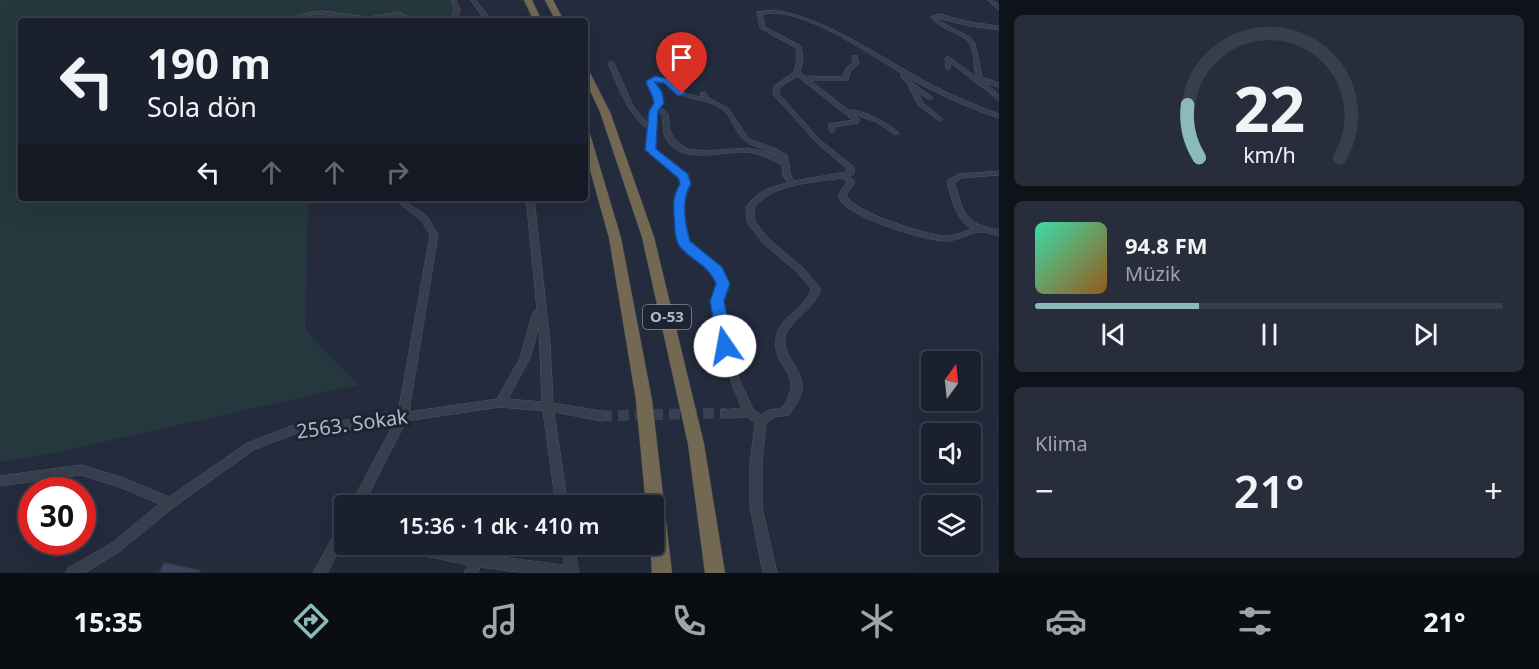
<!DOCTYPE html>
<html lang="tr">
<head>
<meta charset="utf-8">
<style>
	body { margin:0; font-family:"Noto Sans",sans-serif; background:#272d3a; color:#f1f3f6; height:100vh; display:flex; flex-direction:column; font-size:22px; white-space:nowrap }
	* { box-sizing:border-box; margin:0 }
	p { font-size:20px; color:#9fa3aa }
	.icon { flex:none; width:33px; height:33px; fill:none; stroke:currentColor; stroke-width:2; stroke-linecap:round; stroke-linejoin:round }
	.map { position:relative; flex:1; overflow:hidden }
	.panel { display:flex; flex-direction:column; gap:15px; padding:15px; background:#0e1219; width:540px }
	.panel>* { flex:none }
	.hud { position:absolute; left:18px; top:18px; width:570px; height:183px; border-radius:6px; box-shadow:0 6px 24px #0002,0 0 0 2px #383e4a; background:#1a202e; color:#f1f3f6; overflow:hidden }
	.needle { width:39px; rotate:15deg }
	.buttons { position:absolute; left:921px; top:351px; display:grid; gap:12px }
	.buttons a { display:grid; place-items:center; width:60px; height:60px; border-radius:6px; background:#1a202e; box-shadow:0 6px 24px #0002,0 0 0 2px #383e4a; font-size:30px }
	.speed { position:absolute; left:18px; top:477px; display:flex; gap:12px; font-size:30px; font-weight:700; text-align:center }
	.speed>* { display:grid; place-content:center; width:78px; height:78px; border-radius:50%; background:#1a202e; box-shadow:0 6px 24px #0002,0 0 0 2px #383e4a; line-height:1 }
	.speed .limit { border:9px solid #d22; background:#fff; color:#111 }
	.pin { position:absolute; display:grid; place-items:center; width:51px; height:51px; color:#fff; margin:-62px -26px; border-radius:50% 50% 50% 0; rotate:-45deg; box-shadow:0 0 6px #0007 }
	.pin .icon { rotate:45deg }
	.me { position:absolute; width:66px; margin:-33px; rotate:348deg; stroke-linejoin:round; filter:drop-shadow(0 0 4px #0008) }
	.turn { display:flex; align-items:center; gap:21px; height:126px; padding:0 30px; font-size:27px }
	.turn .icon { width:78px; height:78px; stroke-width:2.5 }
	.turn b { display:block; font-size:42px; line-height:51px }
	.lanes { display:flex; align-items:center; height:57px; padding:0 30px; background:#0003; justify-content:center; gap:30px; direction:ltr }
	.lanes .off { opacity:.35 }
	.big { font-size:45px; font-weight:600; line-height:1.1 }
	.panel .card { flex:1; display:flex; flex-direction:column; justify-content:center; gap:9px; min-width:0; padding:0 21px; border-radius:9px; background:#272d3a }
	.panel .dial { align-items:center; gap:0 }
	.dial svg { height:156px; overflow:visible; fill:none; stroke:#383e4a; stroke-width:7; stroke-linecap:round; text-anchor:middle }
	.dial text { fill:#f1f3f6; stroke:none }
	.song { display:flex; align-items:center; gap:18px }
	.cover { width:72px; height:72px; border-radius:9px; background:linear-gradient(135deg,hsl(160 70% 55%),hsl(30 70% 35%)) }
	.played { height:6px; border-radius:3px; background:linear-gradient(90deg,#8bbbb9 35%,#383e4a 35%) }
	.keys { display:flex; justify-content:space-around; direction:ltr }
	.heat { display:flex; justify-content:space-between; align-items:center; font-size:33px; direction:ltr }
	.trip { position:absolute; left:334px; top:495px; width:330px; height:60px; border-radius:6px; background:#1a202e; box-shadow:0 6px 24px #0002,0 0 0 2px #383e4a; font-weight:600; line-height:60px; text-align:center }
	.tabs { display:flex; height:96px; justify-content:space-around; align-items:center; background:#0a0d12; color:#9fa3aa }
	.tabs .icon { width:42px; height:42px }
	.tabs .selected { color:#8bbbb9 }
	.tabs b { font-size:27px; color:#f1f3f6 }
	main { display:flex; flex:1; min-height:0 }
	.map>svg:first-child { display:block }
</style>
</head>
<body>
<main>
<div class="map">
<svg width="999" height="573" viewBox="0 0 999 573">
	<rect width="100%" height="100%" fill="#232b3d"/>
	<!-- green -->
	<polygon fill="#25383e" points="0,0 450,0 459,12 460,21 21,21 21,198 327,198 308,206 305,329 358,385 58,452 0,462"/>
	<!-- building -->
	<polygon fill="#3c465a" stroke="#2a313f" stroke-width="1.5" points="164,562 201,570 200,573 158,573"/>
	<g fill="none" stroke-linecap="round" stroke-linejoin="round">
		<!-- minor-tunnel -->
		<polyline stroke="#384052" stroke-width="11" stroke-dasharray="11 6" stroke-linecap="butt" points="601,416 726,413"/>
		<defs>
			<g id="minor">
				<polygon points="452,0 456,0 460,10 457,21 451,21 454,10"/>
				<polygon points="471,0 476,0 492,21 486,21"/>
				<polygon points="988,0 993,0 999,5 999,10"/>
				<path d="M776 10C827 20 869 50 914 75 941 91 970 103 999 114V118C968 108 936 93 907 77L914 84 932 97V99H928L918 93 923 103 943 119 942 120H938L918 105 907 83 900 76 903 74C869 54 815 16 776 13 772 13 766 14 762 14L765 27 801 46 803 59 800 72 805 76 843 77 846 68 853 63 852 56 857 55 859 64 851 70 848 80H810L848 110C863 109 888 123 899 133L898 134H894L876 122 854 114 860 120 858 123 835 127 834 132H830L828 125 829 124 853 120 797 76 779 88V94L819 139 854 167V174L849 176 855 182 846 195C853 212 926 235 945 236 955 236 963 232 972 229 955 219 952 200 947 182L948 180 959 174 999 171V175L961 178 955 183C963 214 965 224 999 230V236C993 235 986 232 981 232 973 231 958 241 946 241 924 241 857 219 842 203 840 200 840 198 838 195L847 182 842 178C812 183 773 183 754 208L755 222 769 239 802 267 821 289C814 310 788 321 785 338 783 358 805 371 802 390 800 400 794 408 789 415L775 417 766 423 762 464V507L777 573H763L750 507V464L755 423 747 417 726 418 722 416 721 413 722 410 742 408C727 375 716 340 713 305 712 293 721 286 715 274 710 264 688 252 680 243 676 229 673 214 676 200 677 192 684 184 681 177 676 168 655 159 646 150L649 131C627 112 619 89 608 63L611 61 614 63 634 108 649 125 651 111 656 103 655 93 648 86V81L651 79 669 80 677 88 686 94 702 97 700 93 705 92 709 98 728 108 749 139 776 149 787 155 791 176 794 181 846 172V168L815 141 773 94 774 86 794 72 797 59 796 48 760 28 757 12ZM654 83H665C686 105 704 95 723 110 732 117 735 132 744 140 751 147 770 149 781 159L767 152 748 148 705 151 688 149 681 145 674 139 670 130 668 114 660 106 662 103 661 92 654 85ZM657 111 662 115C663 121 663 128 664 134 675 167 722 151 746 152 759 153 771 159 782 165L783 176 788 183C768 188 758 191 746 207L747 222 763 243 796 271 811 289C805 309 779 317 776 338 771 369 807 372 782 408L769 410 761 415 753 409 739 379 726 330 722 301 727 284C726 280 725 275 723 271 716 259 699 253 690 243 679 231 682 197 690 184 685 166 667 160 654 149Z"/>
				<polygon points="321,11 368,17 400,12 415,21 408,21 399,16 368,21 321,14 311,15 293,21 285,21 299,15"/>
				<path d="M939 14 970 22 999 26V30L970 26 937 18 939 21 970 37 975 43 982 77 999 83V87L986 83 999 95V101L983 87 980 86 951 63 950 69H946L945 58 948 56 976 77C974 68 974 52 970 44 964 32 939 31 931 17Z"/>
				<path d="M405 198H413L409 204 427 216 438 235 409 412 497 399 520 358 533 312 537 309 526 198H534L550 342 553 403 601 411 605 413 606 416 605 419 601 421 554 412 568 506H556L543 411 500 407 406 421 363 506H350L394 423 356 429 295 434 255 449 174 507 120 551 85 573H66L68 568 112 543 159 504 122 488 81 475 0 486V476L81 465 124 478 169 497 247 443 291 426 356 419 398 413 430 235 421 220 401 205ZM539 327 542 402 508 399 530 358Z"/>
				<polygon points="345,520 345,539 327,573 313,573 341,522"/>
				<polygon points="390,544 430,544 477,554 564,565 562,544 574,544 579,573 525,573 480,567 478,573 464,573 468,565 396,550 392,548"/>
			</g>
			<g id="highway">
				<polygon points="524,0 532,0 542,21 534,21"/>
				<polygon points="545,0 553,0 564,21 556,21"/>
				<polygon points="585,68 589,71 610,112 654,237 704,444 725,573 705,573 688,444 642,237 600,112 585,80"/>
				<polygon points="585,131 590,134 621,238 652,400 672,573 652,573 650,544 654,544 654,506 646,506 636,400 609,238 585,152"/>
			</g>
		</defs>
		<!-- minor casing -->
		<use href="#minor" stroke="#4f5665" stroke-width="1"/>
		<!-- highway casing -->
		<use href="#highway" stroke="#3f4654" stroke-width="1"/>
		<!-- minor -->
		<use href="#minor" fill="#373e4d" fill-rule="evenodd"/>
		<!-- highway -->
		<use href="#highway" fill="#736953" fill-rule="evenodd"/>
	</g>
	<!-- route -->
	<path fill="#1a73e8" stroke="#114b97" stroke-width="1.5" d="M655 76 670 79 686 94 678 96 664 83 655 82 662 92 664 103 658 111 656 149 688 174 691 184C681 199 685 224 690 241L722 267 730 284 724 301 733 346 730 350H720L718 346 710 301 716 284C708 263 688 260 678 244 674 236 675 224 674 216 673 204 673 195 680 184L678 178 645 150 649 111 654 103C653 92 647 90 646 81Z"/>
	<g text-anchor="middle" stroke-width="6" stroke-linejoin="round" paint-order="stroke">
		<!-- shield labels -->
		<rect fill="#1c2331" stroke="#858c9b" stroke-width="1.5" x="643" y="305" width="48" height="24" rx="4.5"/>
		<g font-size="15" font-weight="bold" fill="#b2b9c8">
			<text x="667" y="322">O-53</text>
		</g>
		<!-- near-street labels -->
		<g font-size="20" fill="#b2b9c8" stroke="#1c2331">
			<text transform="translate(352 424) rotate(-8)" y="7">2563. Sokak</text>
		</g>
	</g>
</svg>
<div class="buttons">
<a><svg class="needle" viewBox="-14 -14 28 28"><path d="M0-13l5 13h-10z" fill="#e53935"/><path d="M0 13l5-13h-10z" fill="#9fa3aa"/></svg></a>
<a><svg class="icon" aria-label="sound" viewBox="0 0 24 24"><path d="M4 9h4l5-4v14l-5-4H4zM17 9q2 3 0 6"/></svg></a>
<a><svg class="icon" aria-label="layers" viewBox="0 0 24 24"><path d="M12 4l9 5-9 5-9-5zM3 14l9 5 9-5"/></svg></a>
</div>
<div class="speed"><div class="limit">30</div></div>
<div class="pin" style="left:682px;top:94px;background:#d93025"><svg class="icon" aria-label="arrive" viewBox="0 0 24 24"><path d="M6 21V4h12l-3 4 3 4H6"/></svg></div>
<svg class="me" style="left:725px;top:346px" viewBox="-20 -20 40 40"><circle r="19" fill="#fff"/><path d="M0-13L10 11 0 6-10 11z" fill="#1a73e8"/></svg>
<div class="trip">15:36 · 1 dk · 410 m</div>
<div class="hud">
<div class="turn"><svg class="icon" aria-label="left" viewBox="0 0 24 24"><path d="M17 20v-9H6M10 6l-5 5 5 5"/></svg><div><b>190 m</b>Sola dön</div></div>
<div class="lanes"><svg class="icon" aria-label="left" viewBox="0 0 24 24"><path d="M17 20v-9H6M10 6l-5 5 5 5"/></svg><svg class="icon off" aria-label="ahead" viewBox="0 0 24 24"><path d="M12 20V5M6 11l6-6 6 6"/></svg><svg class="icon off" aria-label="ahead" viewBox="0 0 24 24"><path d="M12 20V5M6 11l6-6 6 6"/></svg><svg class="icon off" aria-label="right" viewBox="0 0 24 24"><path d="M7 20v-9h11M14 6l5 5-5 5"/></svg></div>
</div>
</div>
<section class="panel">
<div class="card dial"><svg viewBox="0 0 100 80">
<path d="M14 69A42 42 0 1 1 86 69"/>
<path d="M14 69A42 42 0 0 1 8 42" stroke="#8bbbb9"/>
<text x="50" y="56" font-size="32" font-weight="700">22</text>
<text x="50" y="72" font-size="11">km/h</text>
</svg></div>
<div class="card">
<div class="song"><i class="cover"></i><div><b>94.8 FM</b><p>Müzik</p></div></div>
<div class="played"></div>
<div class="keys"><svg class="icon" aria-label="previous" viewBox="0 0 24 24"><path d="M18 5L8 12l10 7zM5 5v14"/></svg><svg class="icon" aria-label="pause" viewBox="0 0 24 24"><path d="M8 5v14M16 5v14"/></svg><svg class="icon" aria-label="next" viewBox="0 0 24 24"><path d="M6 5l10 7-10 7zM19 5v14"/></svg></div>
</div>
<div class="card"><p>Klima</p>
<div class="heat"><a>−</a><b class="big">21°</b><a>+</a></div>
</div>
</section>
</main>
<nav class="tabs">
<b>15:35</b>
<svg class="icon selected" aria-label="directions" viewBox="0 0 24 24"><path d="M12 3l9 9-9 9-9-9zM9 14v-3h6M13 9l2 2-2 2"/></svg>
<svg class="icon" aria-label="music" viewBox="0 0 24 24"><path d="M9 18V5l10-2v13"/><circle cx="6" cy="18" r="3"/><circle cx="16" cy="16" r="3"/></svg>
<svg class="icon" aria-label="phone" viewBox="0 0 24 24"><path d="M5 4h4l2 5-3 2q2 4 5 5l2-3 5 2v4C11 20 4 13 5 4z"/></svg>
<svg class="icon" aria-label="climate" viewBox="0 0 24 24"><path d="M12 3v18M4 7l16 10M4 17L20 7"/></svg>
<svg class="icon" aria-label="car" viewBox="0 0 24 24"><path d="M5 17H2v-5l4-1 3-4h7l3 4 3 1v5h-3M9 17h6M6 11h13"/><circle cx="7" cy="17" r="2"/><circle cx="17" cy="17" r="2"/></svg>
<svg class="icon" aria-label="filters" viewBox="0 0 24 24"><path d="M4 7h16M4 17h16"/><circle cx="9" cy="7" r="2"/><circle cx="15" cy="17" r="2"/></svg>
<b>21°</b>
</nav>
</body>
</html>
